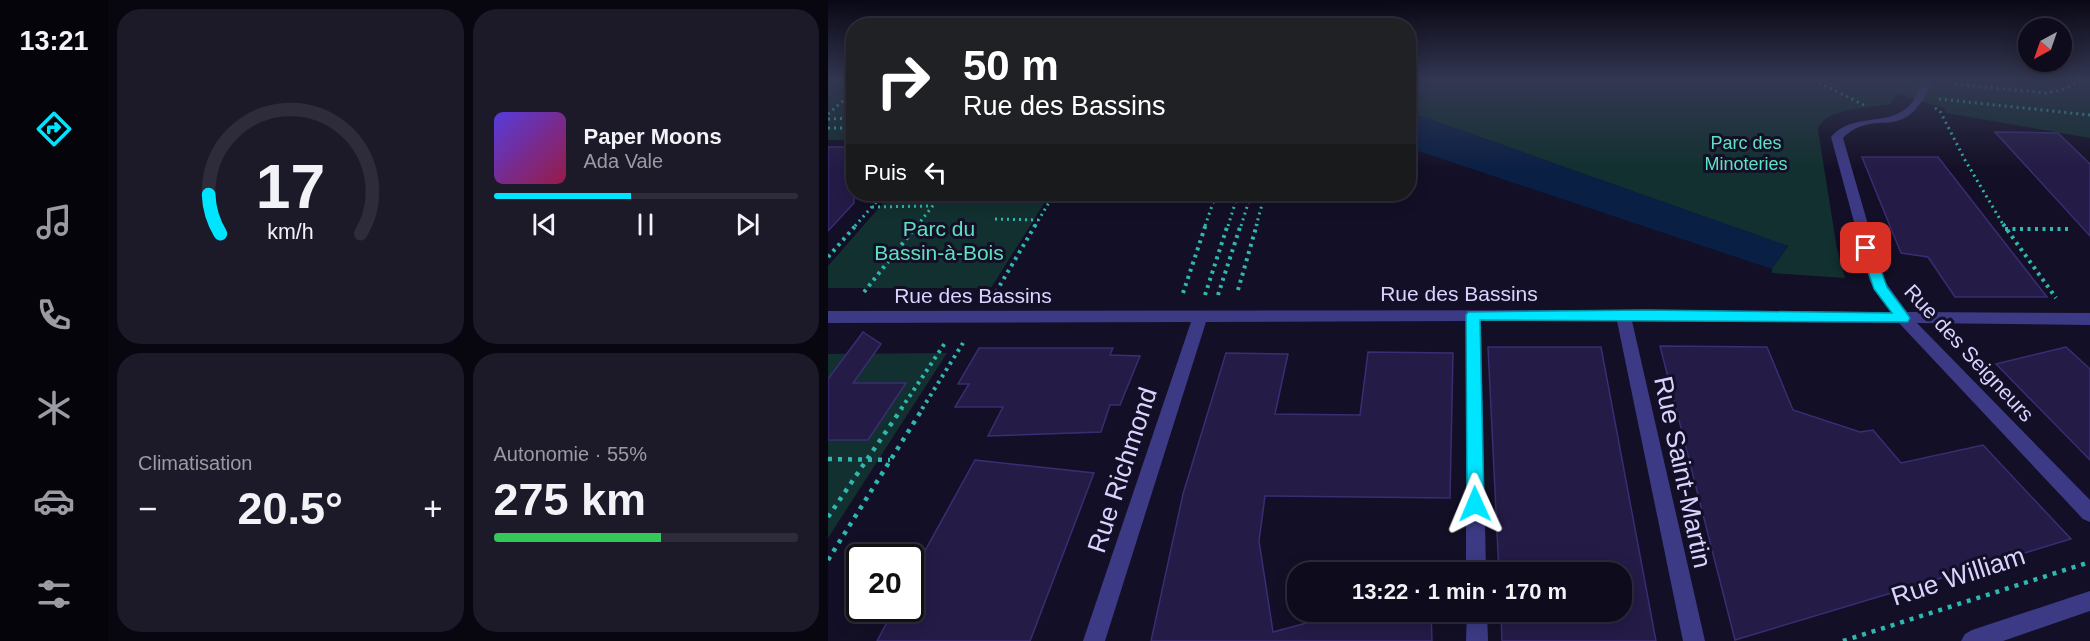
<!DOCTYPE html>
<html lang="fr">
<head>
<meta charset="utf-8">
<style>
	body { margin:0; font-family:Arial,sans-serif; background:#1c1929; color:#f1f3f6; height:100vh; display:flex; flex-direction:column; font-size:22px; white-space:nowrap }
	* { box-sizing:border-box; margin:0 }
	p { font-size:20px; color:#9b9ba3 }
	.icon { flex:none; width:33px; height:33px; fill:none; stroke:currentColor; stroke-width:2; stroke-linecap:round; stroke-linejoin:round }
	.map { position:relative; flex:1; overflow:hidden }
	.panel { display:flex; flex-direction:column; gap:9px; padding:9px; background:#08060f; width:720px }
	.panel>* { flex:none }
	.guide { position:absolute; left:18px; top:18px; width:570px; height:183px; border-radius:24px; box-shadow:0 3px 15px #0003,0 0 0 2px #2e2b3b; background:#202124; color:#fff; overflow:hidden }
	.needle { width:39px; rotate:220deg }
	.tools { position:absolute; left:1190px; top:18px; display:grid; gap:12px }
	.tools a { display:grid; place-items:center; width:54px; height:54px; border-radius:50%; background:#0e0b1c; box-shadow:0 3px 15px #0003,0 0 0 2px #2e2b3b; font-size:30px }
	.speed { position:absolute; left:18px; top:544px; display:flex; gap:12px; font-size:30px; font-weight:700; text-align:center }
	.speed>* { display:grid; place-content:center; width:78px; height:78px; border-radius:50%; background:#0e0b1c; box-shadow:0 3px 15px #0003,0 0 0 2px #2e2b3b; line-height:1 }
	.speed .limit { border:3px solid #111; border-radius:9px; background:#fff; color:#111 }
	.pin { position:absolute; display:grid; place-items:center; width:51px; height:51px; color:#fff; margin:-26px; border-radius:12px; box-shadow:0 3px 9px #0006 }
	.me { position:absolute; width:66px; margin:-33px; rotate:359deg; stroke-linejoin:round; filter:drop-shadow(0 0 4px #0008) }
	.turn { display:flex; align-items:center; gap:21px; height:126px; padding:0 18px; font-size:27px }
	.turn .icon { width:78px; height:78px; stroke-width:2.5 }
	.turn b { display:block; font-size:42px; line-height:51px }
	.then { display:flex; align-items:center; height:57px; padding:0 18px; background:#0003; gap:12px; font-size:22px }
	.big { font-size:45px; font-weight:600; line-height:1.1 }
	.panel .widget { flex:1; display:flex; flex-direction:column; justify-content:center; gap:9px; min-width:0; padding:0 21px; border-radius:24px; background:#1c1929 }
	.panel .dial { align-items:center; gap:0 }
	.dial svg { height:156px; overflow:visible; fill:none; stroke:#2e2b3b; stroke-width:7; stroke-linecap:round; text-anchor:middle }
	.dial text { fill:#f1f3f6; stroke:none }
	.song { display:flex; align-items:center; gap:18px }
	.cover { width:72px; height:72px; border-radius:9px; background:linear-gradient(135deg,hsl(250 70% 55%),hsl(340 70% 35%)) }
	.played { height:6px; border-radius:3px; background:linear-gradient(90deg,#00e5ff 45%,#2e2b3b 45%) }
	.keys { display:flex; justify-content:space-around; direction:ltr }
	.heat { display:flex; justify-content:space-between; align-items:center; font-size:33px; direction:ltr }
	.charge { height:9px; border-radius:4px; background:linear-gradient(90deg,#34c759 55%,#2e2b3b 0) }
	.panel .tiles { flex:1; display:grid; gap:9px; grid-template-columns:repeat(2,1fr) }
	.trip { position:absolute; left:459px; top:562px; width:345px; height:60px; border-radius:24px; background:#0e0b1c; box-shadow:0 3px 15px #0003,0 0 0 2px #2e2b3b; font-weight:600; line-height:60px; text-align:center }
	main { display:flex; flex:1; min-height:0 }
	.dock { display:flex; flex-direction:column; width:108px; justify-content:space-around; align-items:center; background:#06040b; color:#9b9ba3 }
	.dock .icon { width:42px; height:42px }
	.dock .on { color:#00e5ff }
	.dock b { font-size:27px; color:#f1f3f6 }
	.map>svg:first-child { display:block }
</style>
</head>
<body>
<main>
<nav class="dock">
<b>13:21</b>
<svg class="icon on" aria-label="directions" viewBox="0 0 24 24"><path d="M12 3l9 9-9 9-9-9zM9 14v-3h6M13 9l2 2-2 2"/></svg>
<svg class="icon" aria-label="music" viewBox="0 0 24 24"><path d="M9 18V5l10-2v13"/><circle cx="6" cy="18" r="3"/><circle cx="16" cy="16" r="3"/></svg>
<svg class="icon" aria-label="phone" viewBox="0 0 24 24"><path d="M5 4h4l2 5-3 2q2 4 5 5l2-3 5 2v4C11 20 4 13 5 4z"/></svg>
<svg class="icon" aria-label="climate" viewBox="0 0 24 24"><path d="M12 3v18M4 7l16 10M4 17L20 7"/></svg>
<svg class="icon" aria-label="car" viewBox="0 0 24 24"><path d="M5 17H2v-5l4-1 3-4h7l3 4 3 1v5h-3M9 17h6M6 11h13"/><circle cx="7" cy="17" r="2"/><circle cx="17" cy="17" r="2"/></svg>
<svg class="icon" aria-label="filters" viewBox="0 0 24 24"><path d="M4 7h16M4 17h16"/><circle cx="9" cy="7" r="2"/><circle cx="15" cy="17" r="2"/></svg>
</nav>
<section class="panel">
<div class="tiles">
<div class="widget dial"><svg viewBox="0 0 100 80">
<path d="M14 69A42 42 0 1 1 86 69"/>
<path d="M14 69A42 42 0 0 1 8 49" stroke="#00e5ff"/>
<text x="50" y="56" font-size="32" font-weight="700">17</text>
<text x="50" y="72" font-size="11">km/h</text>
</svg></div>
<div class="widget">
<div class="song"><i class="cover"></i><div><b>Paper Moons</b><p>Ada Vale</p></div></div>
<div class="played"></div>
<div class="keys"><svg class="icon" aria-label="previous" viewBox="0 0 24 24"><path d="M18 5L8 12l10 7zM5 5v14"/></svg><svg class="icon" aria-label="pause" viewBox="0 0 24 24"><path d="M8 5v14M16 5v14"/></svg><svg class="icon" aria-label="next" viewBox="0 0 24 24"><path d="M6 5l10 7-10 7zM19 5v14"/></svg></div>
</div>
<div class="widget"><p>Climatisation</p>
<div class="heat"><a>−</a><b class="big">20.5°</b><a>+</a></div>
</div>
<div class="widget"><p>Autonomie · 55%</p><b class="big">275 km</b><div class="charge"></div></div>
</div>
</section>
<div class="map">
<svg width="1262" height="641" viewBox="0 0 1262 641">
	<rect width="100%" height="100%" fill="#130f26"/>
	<!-- green -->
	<g fill="#12302f">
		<rect x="0" y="80" width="25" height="60"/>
		<path d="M581 80H1262V138L1118 113 1116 108 1069 94 1062 104C1044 108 994 108 990 130L1009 249 1017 278 944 273V269L960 246 581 112Z"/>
		<polygon points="63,194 222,194 163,288 0,288 0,266"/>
		<polygon points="119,353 0,538 0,354"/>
	</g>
	<!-- water -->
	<polygon fill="#0a1f44" points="581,112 960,246 944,269 581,148"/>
	<!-- building -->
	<g fill="#241b47" stroke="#3b2d73" stroke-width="1.5">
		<polygon points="1167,132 1230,133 1262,164 1262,236"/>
		<polygon points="0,147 26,147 26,203 0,231"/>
		<polygon points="1034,157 1110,157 1219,297 1127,297 1100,257 1073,253"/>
		<polygon points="35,332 53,344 25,383 78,383 40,440 0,440 0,379"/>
		<polygon points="832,346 939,347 965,410 1032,432 1045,430 1073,463 1155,445 1243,539 907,640"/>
		<polygon points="660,347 773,347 828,641 674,641 673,612 794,612 794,573 671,573"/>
		<polygon points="1238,347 1262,369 1262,460 1168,364"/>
		<polygon points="151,348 285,348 282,355 312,356 292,405 282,405 273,432 160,436 175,407 127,407 141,384 130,384"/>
		<polygon points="540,352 625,353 622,498 437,496 431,541 445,632 519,612 603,612 604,641 323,641 355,494 398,353 460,354 447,414 532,415"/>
		<polygon points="147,460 266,473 202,641 49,641 66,609 82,609 82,578"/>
	</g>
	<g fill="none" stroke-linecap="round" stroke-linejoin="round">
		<!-- path-far2 -->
		<g stroke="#2fb8b0" stroke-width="3" stroke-dasharray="2 4" stroke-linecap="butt">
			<polyline points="986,80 1036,105"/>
			<polyline points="1127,84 1218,93 1234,90 1255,80"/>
			<polyline points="1111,99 1262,115"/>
			<polyline points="1107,108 1112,111 1137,160 1176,226"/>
			<polyline points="0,114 26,91"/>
			<polyline points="0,119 26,118"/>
			<polyline points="0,128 26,128"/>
			<polyline points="44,207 104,206"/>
			<polyline points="167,219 210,220"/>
			<polyline points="27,226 55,194"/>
			<polyline points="89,226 114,194"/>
			<polyline points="207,226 226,194"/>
			<polyline points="377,226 388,194"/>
			<polyline points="400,226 410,194"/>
			<polyline points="413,226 423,194"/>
			<polyline points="428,226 437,194"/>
		</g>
		<!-- path-far1 -->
		<g stroke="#2fb8b0" stroke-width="4" stroke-dasharray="3 4.5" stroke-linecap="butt">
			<polyline points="1175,224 1228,298"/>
			<polyline points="1177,229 1243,229"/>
			<polyline points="0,257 29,224"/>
			<polyline points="410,290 429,224"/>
			<polyline points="36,292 90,224"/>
			<polyline points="168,292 208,224"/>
			<polyline points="355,293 378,224"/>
			<polyline points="377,295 400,224"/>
			<polyline points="390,295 413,224"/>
			<polyline points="73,409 117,343"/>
			<polyline points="94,409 135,343"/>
		</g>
		<!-- path -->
		<g stroke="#2fb8b0" stroke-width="4.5" stroke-dasharray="4 6" stroke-linecap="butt">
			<polyline points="0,459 62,460"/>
			<polyline points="0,517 74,408"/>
			<polyline points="0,560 95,408"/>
			<polyline points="1015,641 1262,562"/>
		</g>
		<!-- minor -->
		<g fill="#3d3a85" fill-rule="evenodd">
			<path d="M1094 80H1104C1078 148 1048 105 1015 138L1056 280 1079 312 1262 313V325L1089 323 1262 500V522L1255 519 1071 323 804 321 877 641H855L789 321H653L658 573H638V321L378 322 277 641H255L363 322 0 323V311L819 310 1063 312 1042 281 1003 137C1024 112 1060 127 1081 106 1088 99 1090 89 1094 80Z"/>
			<polygon points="1262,591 1262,611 1175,641 1133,641 1137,634 1144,630"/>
			<polygon points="639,612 659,612 660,641 638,641"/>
		</g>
	</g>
	<!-- sky -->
	<linearGradient id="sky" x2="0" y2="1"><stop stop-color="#0a0815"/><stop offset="0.47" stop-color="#333752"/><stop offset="1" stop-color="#333752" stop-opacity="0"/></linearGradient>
	<rect width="1262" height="170" fill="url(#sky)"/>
	<!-- route -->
	<polygon fill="#00e5ff" stroke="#0095a6" stroke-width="1.5" points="1038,243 1045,248 1059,287 1080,315 1082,318 1080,322 652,320 656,504 653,509 647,512 641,509 639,504 638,315 640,312 819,310 1064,313 1046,289 1032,248"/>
	<g text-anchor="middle" stroke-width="6" stroke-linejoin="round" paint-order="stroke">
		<!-- far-park labels -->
		<g font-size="18" fill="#5fe0c0" stroke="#130f26">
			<text x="918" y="149">Parc des<tspan x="918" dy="21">Minoteries</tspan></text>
		</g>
		<!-- park labels -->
		<g font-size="21" fill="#5fe0c0" stroke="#130f26">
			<text x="111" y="236">Parc du<tspan x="111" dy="24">Bassin-à-Bois</tspan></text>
		</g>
		<!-- street labels -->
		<g font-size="21" fill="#d9d4ff" stroke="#130f26">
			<text x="631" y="301">Rue des Bassins</text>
			<text x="145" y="303">Rue des Bassins</text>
			<text transform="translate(1141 353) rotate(47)" y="7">Rue des Seigneurs</text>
		</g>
		<!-- near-street labels -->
		<g font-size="26" fill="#d9d4ff" stroke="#130f26">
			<text transform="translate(294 470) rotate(-72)" y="9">Rue Richmond</text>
			<text transform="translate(855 472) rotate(78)" y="9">Rue Saint-Martin</text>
			<text transform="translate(1130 576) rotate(-18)" y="9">Rue William</text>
		</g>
	</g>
</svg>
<div class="tools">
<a><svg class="needle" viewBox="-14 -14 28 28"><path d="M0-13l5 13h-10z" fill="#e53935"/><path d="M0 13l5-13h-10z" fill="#9b9ba3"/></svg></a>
</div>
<div class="speed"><div class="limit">20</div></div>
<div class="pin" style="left:1038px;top:248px;background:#d93025"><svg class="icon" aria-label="arrive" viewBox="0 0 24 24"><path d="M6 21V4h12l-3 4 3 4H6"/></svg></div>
<svg class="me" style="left:647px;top:504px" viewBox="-20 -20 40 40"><path d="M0-17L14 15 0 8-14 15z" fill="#00e5ff" stroke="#fff" stroke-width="4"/></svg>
<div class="trip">13:22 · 1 min · 170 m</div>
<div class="guide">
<div class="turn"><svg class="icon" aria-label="right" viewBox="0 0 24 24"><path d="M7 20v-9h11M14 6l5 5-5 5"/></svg><div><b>50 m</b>Rue des Bassins</div></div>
<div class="then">Puis<svg class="icon" aria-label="left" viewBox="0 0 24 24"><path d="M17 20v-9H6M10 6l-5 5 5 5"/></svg></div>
</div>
</div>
</main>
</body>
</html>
